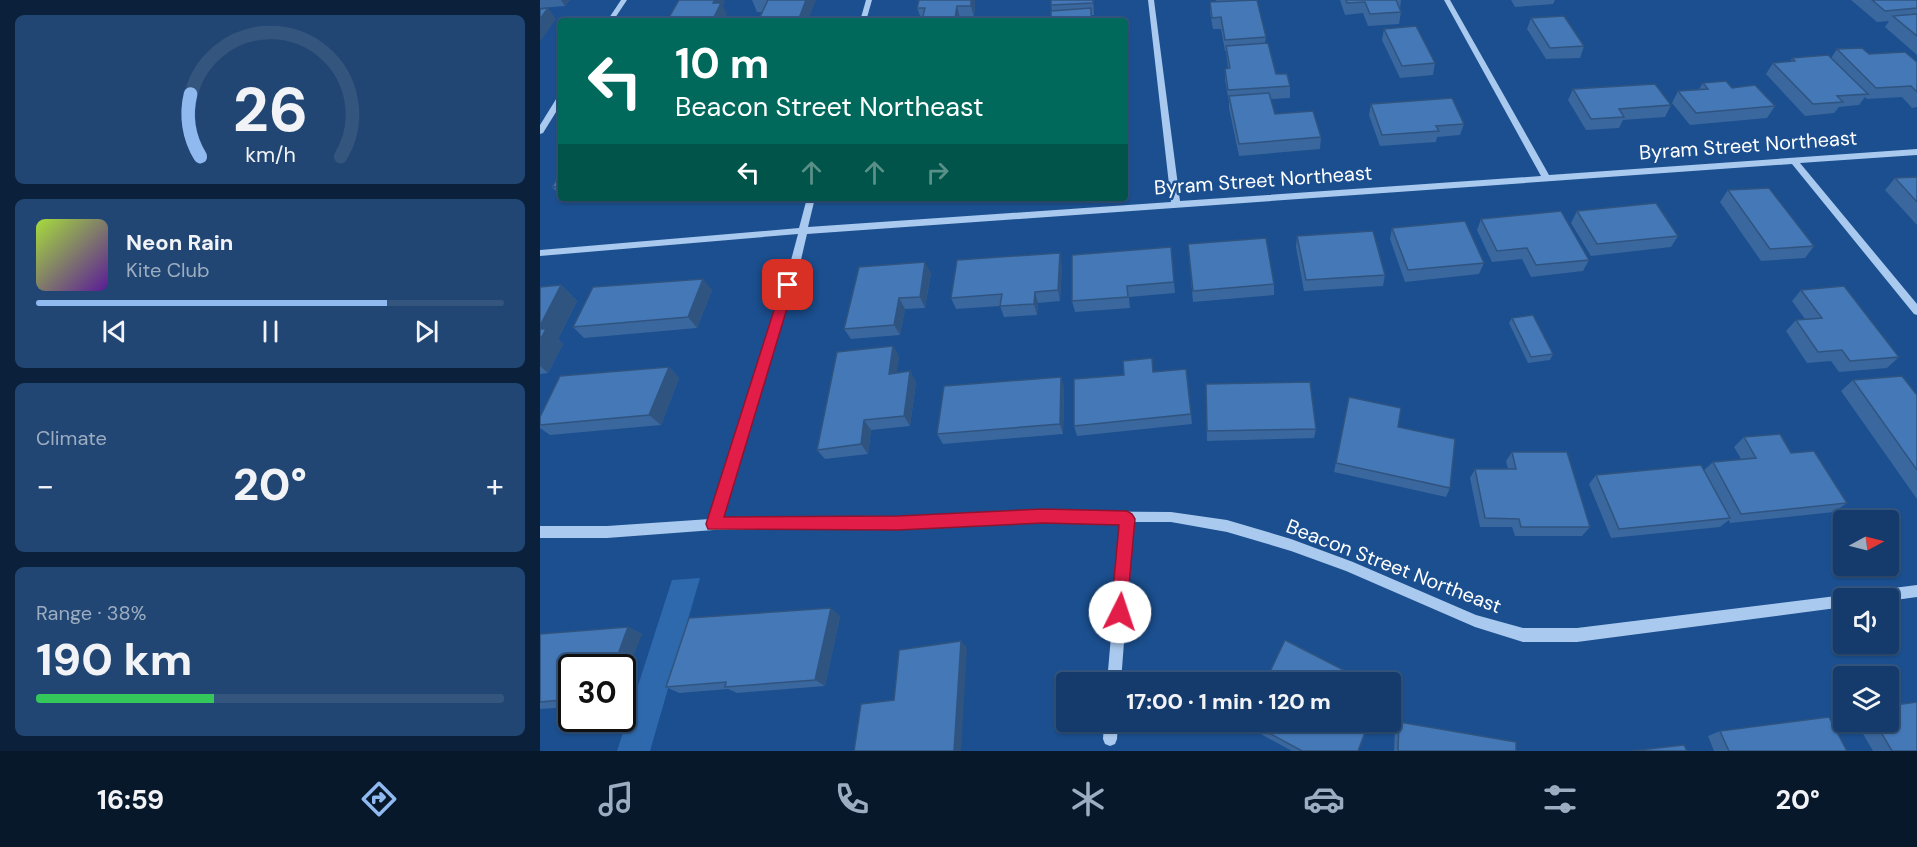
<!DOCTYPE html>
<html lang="en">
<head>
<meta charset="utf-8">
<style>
	body { margin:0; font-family:"DM Sans",sans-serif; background:#214673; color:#f1f3f6; height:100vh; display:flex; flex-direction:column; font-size:22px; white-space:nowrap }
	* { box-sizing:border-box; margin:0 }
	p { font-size:20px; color:#9dadc1 }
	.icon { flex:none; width:33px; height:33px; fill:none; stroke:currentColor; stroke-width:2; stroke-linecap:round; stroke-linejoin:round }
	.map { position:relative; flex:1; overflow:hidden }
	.sheet { display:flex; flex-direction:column; gap:15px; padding:15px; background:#0b203b; width:540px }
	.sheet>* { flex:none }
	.banner { position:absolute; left:18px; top:18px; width:570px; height:183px; border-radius:6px; box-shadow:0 2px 4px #0004,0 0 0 2px #33557e; background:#00695c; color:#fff; overflow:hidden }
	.needle { width:39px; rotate:83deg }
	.fabs { position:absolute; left:1293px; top:510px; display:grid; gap:12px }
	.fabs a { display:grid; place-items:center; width:66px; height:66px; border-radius:6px; background:#143b6b; box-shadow:0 2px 4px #0004,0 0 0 2px #33557e; font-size:30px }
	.speed { position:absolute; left:18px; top:654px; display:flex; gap:12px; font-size:30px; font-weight:700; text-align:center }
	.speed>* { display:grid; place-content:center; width:78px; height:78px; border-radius:50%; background:#143b6b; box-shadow:0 2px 4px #0004,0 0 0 2px #33557e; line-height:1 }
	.speed .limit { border:3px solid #111; border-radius:9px; background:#fff; color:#111 }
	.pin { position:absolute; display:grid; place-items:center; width:51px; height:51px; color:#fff; margin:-26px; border-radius:12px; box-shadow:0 3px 9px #0006 }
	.me { position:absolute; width:66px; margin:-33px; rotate:4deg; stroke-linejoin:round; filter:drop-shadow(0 0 4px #0008) }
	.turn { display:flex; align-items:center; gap:21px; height:126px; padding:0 18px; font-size:27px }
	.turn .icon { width:78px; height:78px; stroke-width:2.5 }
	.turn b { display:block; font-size:42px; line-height:51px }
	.lanes { display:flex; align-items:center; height:57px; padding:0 18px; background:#0003; justify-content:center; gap:30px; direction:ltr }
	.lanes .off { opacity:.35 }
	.big { font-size:45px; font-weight:800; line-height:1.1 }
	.sheet .card { flex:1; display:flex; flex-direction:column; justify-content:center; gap:9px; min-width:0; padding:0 21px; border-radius:9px; background:#214673 }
	.sheet .dial { align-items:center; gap:0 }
	.dial svg { height:156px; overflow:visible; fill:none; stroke:#33557e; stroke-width:7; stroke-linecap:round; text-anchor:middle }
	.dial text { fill:#f1f3f6; stroke:none }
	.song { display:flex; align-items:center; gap:18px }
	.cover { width:72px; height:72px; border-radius:9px; background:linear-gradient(135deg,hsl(80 70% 55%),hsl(270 70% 35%)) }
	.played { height:6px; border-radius:3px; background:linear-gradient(90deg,#90b9f0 75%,#33557e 75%) }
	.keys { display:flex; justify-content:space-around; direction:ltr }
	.heat { display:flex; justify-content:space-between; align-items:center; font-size:33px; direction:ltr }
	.charge { height:9px; border-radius:4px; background:linear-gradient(90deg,#34c759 38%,#33557e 0) }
	.trip { position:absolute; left:516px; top:672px; width:345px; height:60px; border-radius:6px; background:#143b6b; box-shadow:0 2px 4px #0004,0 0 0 2px #33557e; font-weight:800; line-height:60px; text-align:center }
	.menu { display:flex; height:96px; justify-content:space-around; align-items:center; background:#08182b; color:#9dadc1 }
	.menu .icon { width:42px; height:42px }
	.menu .current { color:#90b9f0 }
	.menu b { font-size:27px; color:#f1f3f6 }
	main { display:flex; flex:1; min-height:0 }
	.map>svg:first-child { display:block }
</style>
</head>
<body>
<main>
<section class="sheet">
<div class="card dial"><svg viewBox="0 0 100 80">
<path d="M14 69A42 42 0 1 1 86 69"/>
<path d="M14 69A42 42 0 0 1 9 37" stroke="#90b9f0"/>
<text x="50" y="56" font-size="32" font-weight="700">26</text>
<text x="50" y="72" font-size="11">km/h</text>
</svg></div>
<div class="card">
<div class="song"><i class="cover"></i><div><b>Neon Rain</b><p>Kite Club</p></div></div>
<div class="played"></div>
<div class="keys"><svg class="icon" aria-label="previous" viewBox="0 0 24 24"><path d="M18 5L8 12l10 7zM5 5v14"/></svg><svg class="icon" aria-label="pause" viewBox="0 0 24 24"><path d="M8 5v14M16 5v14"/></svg><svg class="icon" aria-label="next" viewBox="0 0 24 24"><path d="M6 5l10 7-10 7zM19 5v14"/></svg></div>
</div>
<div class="card"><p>Climate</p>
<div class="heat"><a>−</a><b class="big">20°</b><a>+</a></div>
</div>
<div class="card"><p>Range · 38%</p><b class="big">190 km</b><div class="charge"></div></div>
</section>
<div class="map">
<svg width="1377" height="751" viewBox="0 0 1377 751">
	<rect width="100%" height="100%" fill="#1b4f8f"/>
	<!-- green -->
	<polygon fill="#2e69ad" points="160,578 110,751 77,751 132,580"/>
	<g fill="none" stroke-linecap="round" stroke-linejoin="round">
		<!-- minor -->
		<g fill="#a9c9ee" fill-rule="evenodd">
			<polygon points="81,0 87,0 73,21 67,21"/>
			<polygon points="326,0 332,0 326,21 320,21"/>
			<polygon points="608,0 614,0 640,201 1001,176 904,0 910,0 1009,175 1377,149 1377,155 1260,163 1377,304 1377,315 1374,314 1252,164 267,234 260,264 182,518 358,517 503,511 631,512 687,520 751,539 813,562 936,615 983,628 1037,628 1304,595 1309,598 1304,598 1304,607 1037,642 983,642 935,627 806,571 751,551 687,532 631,522 593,522 581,682 567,682 581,522 503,521 358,529 174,530 67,538 0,538 0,526 67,526 170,519 250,264 258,234 0,256 0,250 259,228 267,198 275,198 268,227 631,202"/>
			<polygon points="18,96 21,96 21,104 3,133 0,134 0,125"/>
			<polygon points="1377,585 1377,597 1348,601 1348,598 1316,598 1318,594 1322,592"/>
			<polygon points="564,722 578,722 577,739 575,744 570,746 565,744 563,739"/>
		</g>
	</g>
	<!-- wall -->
	<g fill="#3a679d">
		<polygon points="0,0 30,0 25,6 0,8"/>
		<polygon points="212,0 276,0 223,12 217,12"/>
		<polygon points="554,0 554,15 552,15 553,21 512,11 511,5"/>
		<polygon points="676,0 717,0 726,37 725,43 736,74 750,86 750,98 731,99 735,114 781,137 780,149 699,156 689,108 689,102 685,80 685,69 688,68 686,51 685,51 681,29 673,29 670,13 670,2 676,2"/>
		<polygon points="800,0 861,0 860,9 861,12 859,24 828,26 823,13 805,15"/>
		<polygon points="971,0 1015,0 1013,4 975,7"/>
		<polygon points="1311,0 1377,0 1377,55 1345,27 1349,21 1337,22"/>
		<polygon points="435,2 434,17 420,18 420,21 382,21 377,8"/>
		<polygon points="991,18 1044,46 1040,58 1006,59 987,29"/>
		<polygon points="844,29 895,63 893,75 860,78 842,40"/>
		<polygon points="1297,49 1377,62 1377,107 1372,108 1362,97 1327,99 1325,97 1319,105 1299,107 1294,113 1265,116 1226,74 1233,63 1250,62 1252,58 1291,58"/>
		<polygon points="1163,83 1235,106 1227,118 1150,125 1132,103 1138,91 1159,89"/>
		<polygon points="1033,89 1131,105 1125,117 1083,120 1079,128 1046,130 1028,100"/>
		<polygon points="831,104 924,124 920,135 897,137 896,142 840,146 829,115"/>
		<polygon points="21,172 21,196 12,187"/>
		<polygon points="1377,177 1377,225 1345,190 1355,178"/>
		<polygon points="1188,190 1274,246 1265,258 1221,261 1180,202"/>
		<polygon points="22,198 85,198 27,203"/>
		<polygon points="1037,211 1138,236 1131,247 1051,256 1031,223"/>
		<polygon points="941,219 1049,260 1043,271 991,277 982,259 952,262 937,230"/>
		<polygon points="852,228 944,263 939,274 865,282 850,239"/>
		<polygon points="757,236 845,275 843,286 764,291 756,247"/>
		<polygon points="648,244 734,284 734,295 653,302"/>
		<polygon points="631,247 635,293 589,297 590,308 535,312 532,301"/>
		<polygon points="522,265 520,301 498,303 497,315 464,317 460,306 416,309 411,298"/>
		<polygon points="391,273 385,308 365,309 360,335 311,339 304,329"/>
		<polygon points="21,285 37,301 18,339 23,344 8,373 0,374 0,287"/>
		<polygon points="172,290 157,328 44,338 33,327"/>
		<polygon points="1261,290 1359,357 1347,368 1299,372 1291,361 1267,363 1246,331 1256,320 1265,319 1252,301"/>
		<polygon points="972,318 1013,354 1010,360 988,363 969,323"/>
		<polygon points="353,346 359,357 356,373 370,371 376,382 370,426 331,430 328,454 285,459 277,450"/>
		<polygon points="129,367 139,378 121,425 10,435 0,428 0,417"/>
		<polygon points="614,372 651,414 652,424 537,436 534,426"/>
		<polygon points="521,377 524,388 523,434 403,444 397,434"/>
		<polygon points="1313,380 1377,395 1377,499 1301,391"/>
		<polygon points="666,384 776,429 774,438 667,441"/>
		<polygon points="809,397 858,427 910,488 906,497 794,472"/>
		<polygon points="1204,437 1251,453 1307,503 1294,512 1190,523 1189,520 1180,527 1071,538 1049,484 1056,475 1164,470 1173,462 1201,459 1194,447"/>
		<polygon points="972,452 1050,527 1042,536 975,536 972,527 940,527 930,478 935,469 968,469 966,461"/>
		<polygon points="300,616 285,686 197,693 188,689 139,693 126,687"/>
		<polygon points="88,627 102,634 32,668 32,707 0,709 0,634"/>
		<polygon points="707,722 829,722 818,751 752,751 706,726"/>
		<polygon points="859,722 976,751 854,751 855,727"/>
		<polygon points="1316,722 1348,722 1377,751 1333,751"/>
		<polygon points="1180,731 1307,751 1174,751 1168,736"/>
	</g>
	<!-- shaded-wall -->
	<g fill="#305480">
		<polygon points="21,0 30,0 25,6"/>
		<polygon points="175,0 184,0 185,2 183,6 187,14 184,21 172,21 173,3"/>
		<polygon points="266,0 276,0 268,21 258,21"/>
		<polygon points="431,0 435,0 435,2 434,17 431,6"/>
		<polygon points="553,0 554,0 554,15 553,3"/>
		<polygon points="417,6 420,18 420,21 416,21 415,18"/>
		<polygon points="8,8 16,19 0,42 0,19"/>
		<polygon points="520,253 522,265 520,301 518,290"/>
		<polygon points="385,262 391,273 385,308 380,297"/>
		<polygon points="163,279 172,290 157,328 148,317"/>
		<polygon points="21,285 37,301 18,339 23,344 8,373 0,366 0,326"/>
		<polygon points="495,292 498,303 497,315 494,304"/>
		<polygon points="359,298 365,309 360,335 354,325"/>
		<polygon points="353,346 359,357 355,384 349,374"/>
		<polygon points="129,367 139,378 121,425 109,415"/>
		<polygon points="370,371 376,382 370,426 364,416"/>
		<polygon points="521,377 524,388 523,434 520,424"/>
		<polygon points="324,420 331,430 328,454 321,444"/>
		<polygon points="291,608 300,616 285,686 275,680"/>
		<polygon points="88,627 102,634 82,687 82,668 73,668"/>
		<polygon points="421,641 427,648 421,751 414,751"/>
	</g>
	<!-- building -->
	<g fill="#4478b7" stroke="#305480" stroke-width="1.5">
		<polygon points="139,0 175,0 173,3 181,3 172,21 127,21"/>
		<polygon points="228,0 266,0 258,21 218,21"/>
		<polygon points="379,0 431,0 431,6 417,6 415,18 382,20 385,8 377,8"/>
		<polygon points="511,0 553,0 553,3 511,5"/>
		<polygon points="717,0 726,37 685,40 681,17 672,18 670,2"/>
		<polygon points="806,0 856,0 861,12 830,14 825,2 807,3"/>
		<polygon points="1332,0 1377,0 1377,8 1345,11"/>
		<polygon points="8,8 0,19 0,9"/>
		<polygon points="551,8 551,21 511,21 511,11"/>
		<polygon points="1377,14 1377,36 1353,16"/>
		<polygon points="1024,16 1044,46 1010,48 991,18"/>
		<polygon points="876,26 895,63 862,66 844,29"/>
		<polygon points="728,43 736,74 747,74 750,86 688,90 685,69 690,68 686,46"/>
		<polygon points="1322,48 1329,54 1365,52 1377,62 1377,92 1371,86 1336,88 1297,49"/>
		<polygon points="1288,55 1328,94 1297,96 1303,102 1273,104 1233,63 1255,61 1252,58"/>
		<polygon points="1186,81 1192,88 1215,85 1235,106 1156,113 1138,91 1168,89 1163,83"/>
		<polygon points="1115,84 1131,105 1079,109 1084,117 1051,119 1033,89"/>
		<polygon points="729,93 735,114 773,111 781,137 699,144 689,96"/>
		<polygon points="912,98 924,124 896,126 899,131 842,135 831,104"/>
		<polygon points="21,172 21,186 12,187"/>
		<polygon points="1377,177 1377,202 1355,178"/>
		<polygon points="1229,188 1274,246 1230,249 1188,190"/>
		<polygon points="1116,203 1138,236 1057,244 1037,211"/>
		<polygon points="1021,211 1049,260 996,265 987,248 957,251 941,219"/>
		<polygon points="925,221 944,263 868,270 852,228"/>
		<polygon points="833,231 845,275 766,280 757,236"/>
		<polygon points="726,238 734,284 653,291 648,244"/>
		<polygon points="631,247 634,282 587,286 588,297 532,301 532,255"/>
		<polygon points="520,253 518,290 495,292 494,304 460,306 462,294 411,298 417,260"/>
		<polygon points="385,262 380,297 359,298 354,325 304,329 319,267"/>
		<polygon points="163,279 148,317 33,327 53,287"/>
		<polygon points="21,285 0,326 0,287"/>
		<polygon points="1304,286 1359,357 1310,361 1302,350 1278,352 1256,320 1282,318 1261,290"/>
		<polygon points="993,315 1013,354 991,357 972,318"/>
		<polygon points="0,329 6,329 0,340"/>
		<polygon points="353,346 349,374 370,371 364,416 324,420 321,444 277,450 297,352"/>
		<polygon points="612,358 613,372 646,369 651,414 534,426 534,379 584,375 583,361"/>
		<polygon points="129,367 109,415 0,425 0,417 20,376"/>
		<polygon points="1362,376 1377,395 1377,470 1313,380"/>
		<polygon points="521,377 520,424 397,434 404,386"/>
		<polygon points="770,382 776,429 667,431 666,384"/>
		<polygon points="809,397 861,408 858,427 915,439 910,488 796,463"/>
		<polygon points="1240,434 1251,453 1274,451 1307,503 1201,514 1173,462 1216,458 1204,437"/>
		<polygon points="972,452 1027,452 1050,527 981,527 979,519 945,518 935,469 976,469"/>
		<polygon points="1161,465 1190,518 1079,529 1056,475"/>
		<polygon points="291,608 275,680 185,687 186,682 126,687 149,618"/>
		<polygon points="88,627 73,668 32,668 32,699 0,702 0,634"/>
		<polygon points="745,640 827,682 725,682"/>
		<polygon points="421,641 414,751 314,751 321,704 354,700 359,650"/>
		<polygon points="1377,702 1377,751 1352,751 1335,722 1348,722 1348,706"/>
		<polygon points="1289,717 1307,751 1189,751 1180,731"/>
		<polygon points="709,722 829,722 818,751 762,751"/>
		<polygon points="859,722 976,742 976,751 858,751"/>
		<polygon points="1144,745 1147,751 1091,751"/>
	</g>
	<!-- route -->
	<polygon fill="#e11d48" stroke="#92132f" stroke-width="1.5" points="248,281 254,285 184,517 358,516 503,509 587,511 592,514 595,519 586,618 580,621 574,618 571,612 579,525 503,523 358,530 168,529 166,524 242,285"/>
	<g text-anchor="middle" stroke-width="5" stroke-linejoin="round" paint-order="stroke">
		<!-- street labels -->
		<g font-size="20" fill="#fff" stroke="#1b4f8f">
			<text transform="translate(1208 145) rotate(-4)" y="7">Byram Street Northeast</text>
			<text transform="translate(723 180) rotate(-4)" y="7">Byram Street Northeast</text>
			<text transform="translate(854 566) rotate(21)" y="7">Beacon Street Northeast</text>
		</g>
	</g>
</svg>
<div class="fabs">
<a><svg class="needle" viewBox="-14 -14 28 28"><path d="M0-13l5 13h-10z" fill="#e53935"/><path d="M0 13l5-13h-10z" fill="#9dadc1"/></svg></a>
<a><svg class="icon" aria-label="sound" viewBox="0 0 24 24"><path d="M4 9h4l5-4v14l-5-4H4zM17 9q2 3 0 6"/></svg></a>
<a><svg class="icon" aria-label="layers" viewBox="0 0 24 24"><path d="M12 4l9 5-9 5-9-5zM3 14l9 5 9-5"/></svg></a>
</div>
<div class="speed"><div class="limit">30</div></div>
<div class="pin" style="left:248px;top:285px;background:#d93025"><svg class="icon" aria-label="arrive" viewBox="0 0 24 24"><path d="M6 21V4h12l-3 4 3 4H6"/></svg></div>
<svg class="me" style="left:580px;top:612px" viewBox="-20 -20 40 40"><circle r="19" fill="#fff"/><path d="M0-13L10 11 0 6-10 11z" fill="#e11d48"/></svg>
<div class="trip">17:00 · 1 min · 120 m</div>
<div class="banner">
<div class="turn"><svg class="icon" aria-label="left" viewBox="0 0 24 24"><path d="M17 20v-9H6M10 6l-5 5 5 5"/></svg><div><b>10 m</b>Beacon Street Northeast</div></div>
<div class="lanes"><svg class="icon" aria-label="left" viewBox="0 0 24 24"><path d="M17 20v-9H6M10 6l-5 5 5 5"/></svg><svg class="icon off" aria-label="ahead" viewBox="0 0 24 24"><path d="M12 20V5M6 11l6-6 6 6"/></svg><svg class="icon off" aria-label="ahead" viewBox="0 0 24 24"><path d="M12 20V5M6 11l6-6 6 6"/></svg><svg class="icon off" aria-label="right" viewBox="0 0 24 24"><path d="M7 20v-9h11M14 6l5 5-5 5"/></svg></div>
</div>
</div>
</main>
<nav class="menu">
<b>16:59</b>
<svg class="icon current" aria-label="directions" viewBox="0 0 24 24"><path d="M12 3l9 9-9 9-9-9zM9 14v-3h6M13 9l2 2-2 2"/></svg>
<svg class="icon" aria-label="music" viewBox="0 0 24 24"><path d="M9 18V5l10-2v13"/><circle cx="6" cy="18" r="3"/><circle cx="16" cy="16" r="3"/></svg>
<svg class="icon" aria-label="phone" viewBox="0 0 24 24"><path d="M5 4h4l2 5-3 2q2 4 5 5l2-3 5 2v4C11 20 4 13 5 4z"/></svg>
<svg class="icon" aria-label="climate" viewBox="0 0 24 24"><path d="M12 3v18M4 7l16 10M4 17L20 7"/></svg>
<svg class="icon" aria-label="car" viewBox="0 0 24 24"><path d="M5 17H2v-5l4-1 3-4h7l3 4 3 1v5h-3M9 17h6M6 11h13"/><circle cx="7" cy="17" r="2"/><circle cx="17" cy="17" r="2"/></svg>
<svg class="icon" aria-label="filters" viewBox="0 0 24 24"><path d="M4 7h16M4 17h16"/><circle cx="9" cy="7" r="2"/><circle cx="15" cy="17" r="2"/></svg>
<b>20°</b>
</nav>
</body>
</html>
